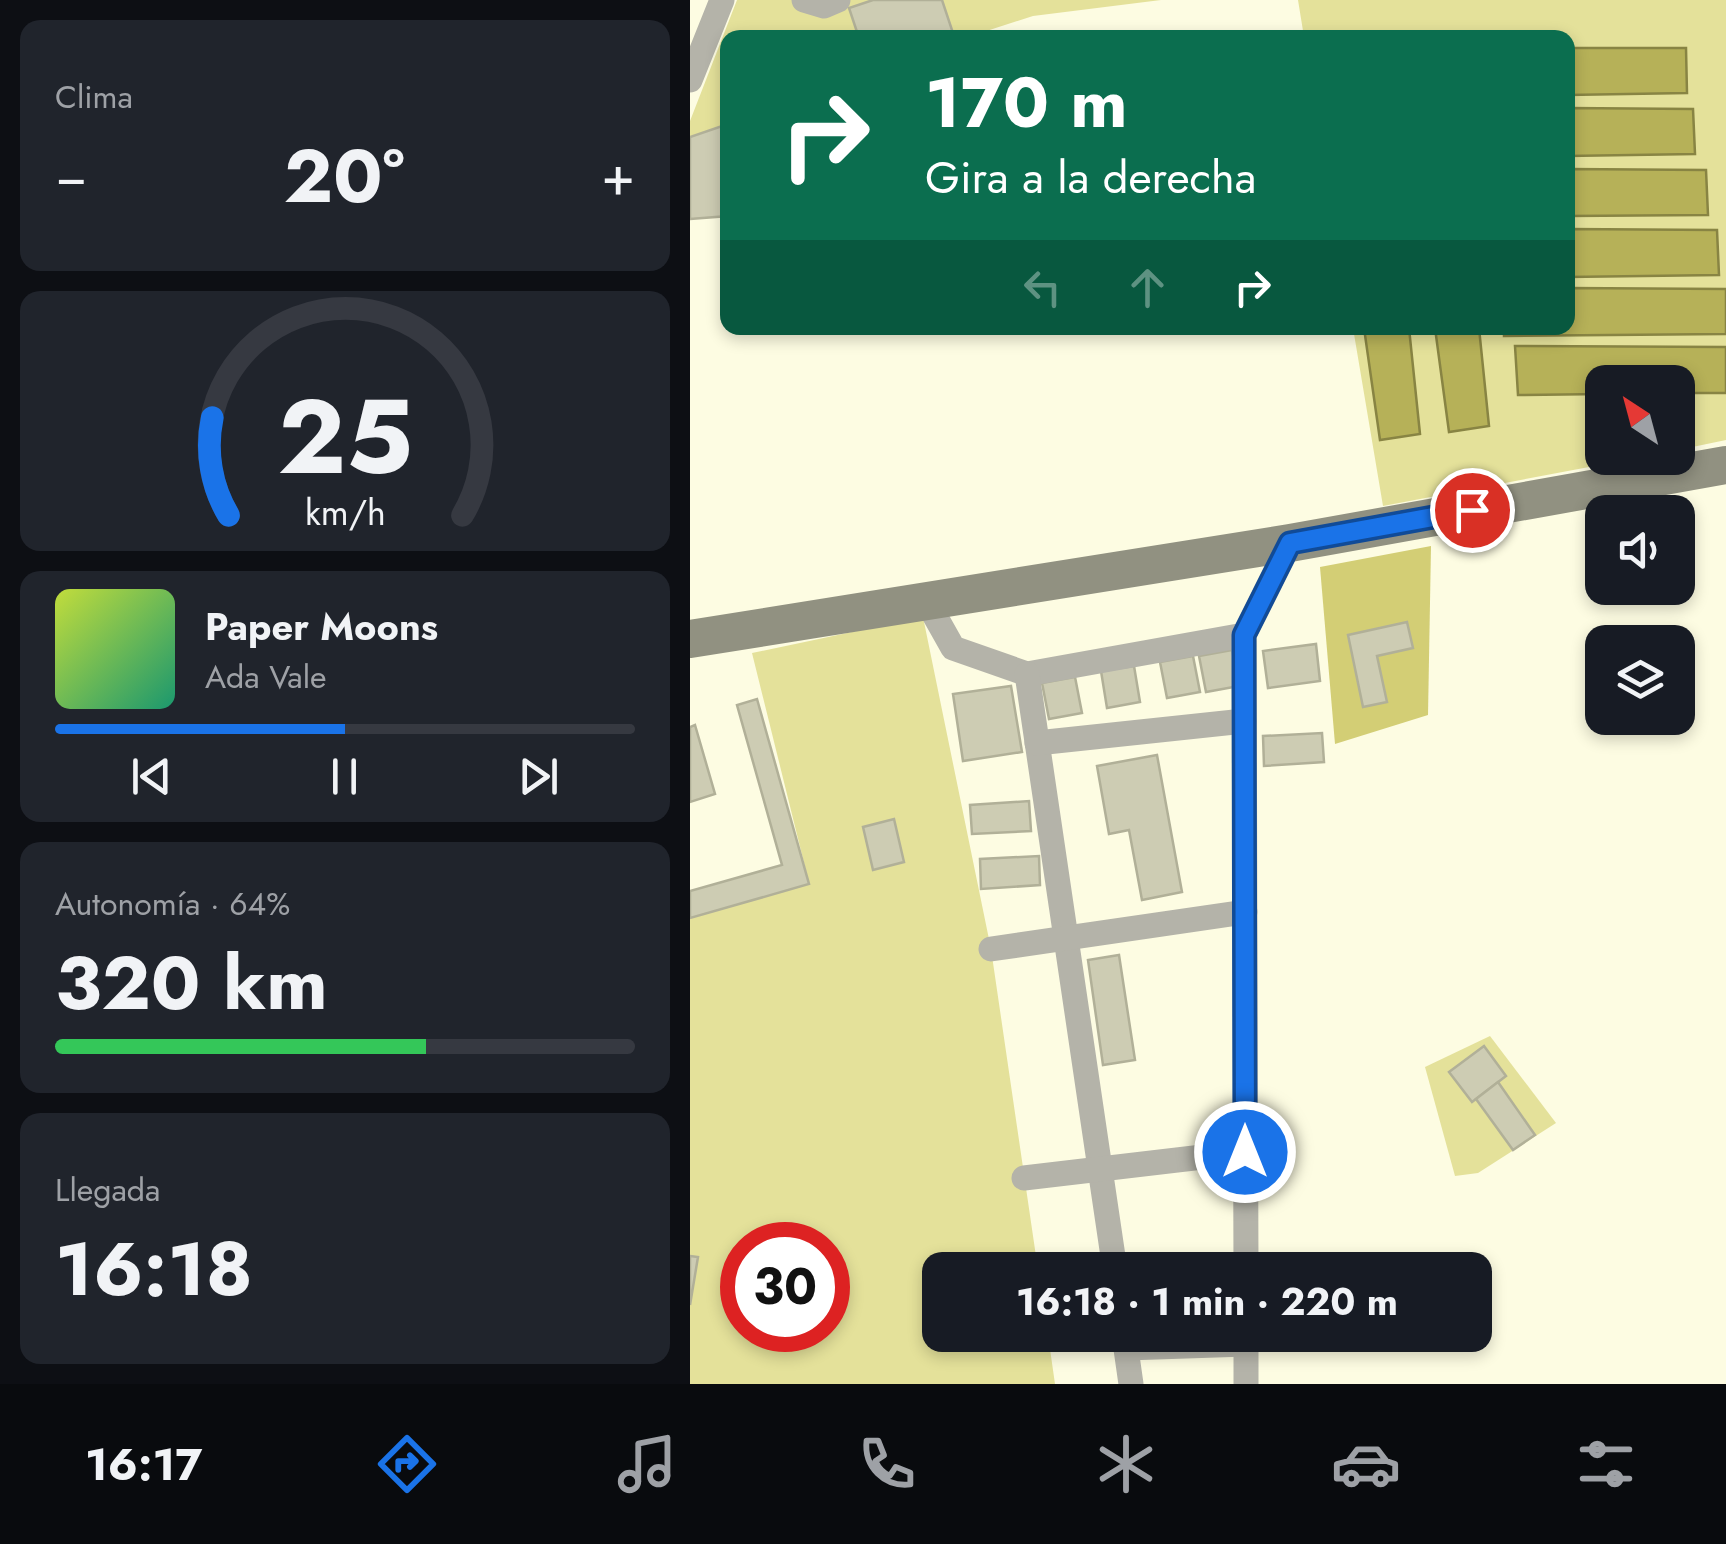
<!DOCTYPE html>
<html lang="es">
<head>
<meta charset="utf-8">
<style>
	body { margin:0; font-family:Jost,sans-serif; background:#20242c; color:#f1f3f6; height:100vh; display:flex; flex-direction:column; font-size:38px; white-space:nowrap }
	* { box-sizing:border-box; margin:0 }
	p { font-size:32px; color:#9ea1a6 }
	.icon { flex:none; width:55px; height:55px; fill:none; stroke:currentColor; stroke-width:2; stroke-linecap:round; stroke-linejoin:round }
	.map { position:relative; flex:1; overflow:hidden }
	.sheet { display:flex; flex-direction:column; gap:20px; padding:20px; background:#0d0f14; width:690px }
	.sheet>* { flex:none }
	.hud { position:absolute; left:30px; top:30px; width:855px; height:305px; border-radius:20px; box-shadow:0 5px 15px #0003; background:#0b6e4f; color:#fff; overflow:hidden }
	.needle { width:65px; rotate:324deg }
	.fabs { position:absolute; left:895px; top:365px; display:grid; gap:20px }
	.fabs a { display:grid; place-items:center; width:110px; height:110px; border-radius:20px; background:#171b24; box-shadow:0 5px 15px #0003; font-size:50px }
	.speed { position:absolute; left:30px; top:1222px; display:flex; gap:20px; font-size:50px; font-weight:700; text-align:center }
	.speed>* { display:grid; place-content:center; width:130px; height:130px; border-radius:50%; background:#171b24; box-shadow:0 5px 15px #0003; line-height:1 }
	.speed .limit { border:15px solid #d22; background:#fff; color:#111 }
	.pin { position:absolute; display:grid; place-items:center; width:85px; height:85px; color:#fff; margin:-42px; border:5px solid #fff; border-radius:50%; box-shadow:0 2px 10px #0007 }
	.me { position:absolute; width:110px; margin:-55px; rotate:0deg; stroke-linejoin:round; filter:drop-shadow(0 0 8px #0008) }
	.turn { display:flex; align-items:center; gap:35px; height:210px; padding:0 40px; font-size:45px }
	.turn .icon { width:130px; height:130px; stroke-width:2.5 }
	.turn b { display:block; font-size:70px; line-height:85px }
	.lanes { display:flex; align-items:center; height:95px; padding:0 40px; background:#0003; justify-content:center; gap:50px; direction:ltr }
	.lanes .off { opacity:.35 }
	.big { font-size:75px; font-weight:700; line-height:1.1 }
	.sheet .widget { flex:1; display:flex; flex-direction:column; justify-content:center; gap:15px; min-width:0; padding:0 35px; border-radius:20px; background:#20242c }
	.sheet .dial { align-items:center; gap:0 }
	.dial svg { height:260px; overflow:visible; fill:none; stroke:#363941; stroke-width:7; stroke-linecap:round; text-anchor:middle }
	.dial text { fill:#f1f3f6; stroke:none }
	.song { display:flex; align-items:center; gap:30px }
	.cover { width:120px; height:120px; border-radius:15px; background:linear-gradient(135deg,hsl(70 70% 55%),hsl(160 70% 35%)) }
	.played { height:10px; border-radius:5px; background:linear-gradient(90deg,#1a73e8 50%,#363941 50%) }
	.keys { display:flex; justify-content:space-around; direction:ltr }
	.heat { display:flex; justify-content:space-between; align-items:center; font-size:55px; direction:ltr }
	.charge { height:15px; border-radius:8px; background:linear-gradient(90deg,#34c759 64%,#363941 0) }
	.trip { position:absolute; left:232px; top:1252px; width:570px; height:100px; border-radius:20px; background:#171b24; box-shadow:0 5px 15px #0003; font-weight:700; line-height:100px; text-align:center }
	.tab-bar { display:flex; height:160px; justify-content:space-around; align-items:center; background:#090b0e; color:#9ea1a6 }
	.tab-bar .icon { width:70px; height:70px }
	.tab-bar .current { color:#1a73e8 }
	.tab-bar b { font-size:45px; color:#f1f3f6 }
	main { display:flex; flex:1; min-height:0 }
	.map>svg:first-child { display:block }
</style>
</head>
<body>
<main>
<section class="sheet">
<div class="widget"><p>Clima</p>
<div class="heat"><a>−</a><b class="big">20°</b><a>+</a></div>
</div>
<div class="widget dial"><svg viewBox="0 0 100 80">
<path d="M14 69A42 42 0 1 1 86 69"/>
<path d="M14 69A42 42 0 0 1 9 39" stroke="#1a73e8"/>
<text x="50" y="56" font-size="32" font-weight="700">25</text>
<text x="50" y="72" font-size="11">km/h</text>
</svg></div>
<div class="widget">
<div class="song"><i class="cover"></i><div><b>Paper Moons</b><p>Ada Vale</p></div></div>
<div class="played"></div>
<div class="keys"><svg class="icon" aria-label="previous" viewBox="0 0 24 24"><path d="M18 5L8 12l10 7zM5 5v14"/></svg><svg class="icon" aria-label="pause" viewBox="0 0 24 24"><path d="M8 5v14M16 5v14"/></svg><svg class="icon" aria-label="next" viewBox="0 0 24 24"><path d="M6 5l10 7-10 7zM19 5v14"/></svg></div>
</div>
<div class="widget"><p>Autonomía · 64%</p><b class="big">320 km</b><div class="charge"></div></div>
<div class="widget"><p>Llegada</p><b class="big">16:18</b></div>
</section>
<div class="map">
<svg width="1036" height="1384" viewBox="0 0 1036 1384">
	<rect width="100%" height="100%" fill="#fdfce2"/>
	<!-- green -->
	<g fill="#e4e19a" fill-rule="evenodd">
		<polygon points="47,0 471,0 343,16 278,37 38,38 37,124 0,137 0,121"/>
		<polygon points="608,0 1036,0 1036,440 988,450 988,382 912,382 912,458 947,458 693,506 663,328 878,328 878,38 614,37"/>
		<path d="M233 617 301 949 348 1270H250V1335H358L365 1384H0V918L119 883 62 653ZM52 1245H138V1330H52Z"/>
		<polygon points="800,1036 866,1123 788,1173 765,1176 735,1067"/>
	</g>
	<!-- forest -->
	<polygon fill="#d3ce75" points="741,546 738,715 645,744 630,567"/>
	<!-- water -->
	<g fill="#b6b158" stroke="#888443" stroke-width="2.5">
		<polygon points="878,48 996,48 997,93 878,95"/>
		<polygon points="878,108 1003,109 1005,154 878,156"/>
		<polygon points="878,169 1016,170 1018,215 878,216"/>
		<polygon points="878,229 1027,230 1029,275 878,277"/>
		<polygon points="878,288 1036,289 1036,334 814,336 814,328 878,328"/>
		<polygon points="674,328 719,328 730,434 690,440"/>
		<polygon points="745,328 789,328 799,426 759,432"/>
		<polygon points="825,346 1036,347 1036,393 988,393 988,382 912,382 912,394 828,395"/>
	</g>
	<!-- building -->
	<g fill="#cdccb3" stroke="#b1b098" stroke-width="2.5">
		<polygon points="183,0 252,0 264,36 169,38 159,8"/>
		<polygon points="38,124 38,216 0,219 0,137"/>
		<polygon points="717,622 723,648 687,656 697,702 673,707 658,635"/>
		<polygon points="626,644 630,681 578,688 573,651"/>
		<polygon points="542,650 549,686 516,692 509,656"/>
		<polygon points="503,656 510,692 477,698 470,662"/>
		<polygon points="444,666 450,702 417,708 411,671"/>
		<polygon points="385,677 392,713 359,719 352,683"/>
		<polygon points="321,686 332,752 273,761 263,694"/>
		<polygon points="67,699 119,884 0,918 0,891 92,865 47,705"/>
		<polygon points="5,725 25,794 0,802 0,727"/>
		<polygon points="632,733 634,762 574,766 573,736"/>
		<polygon points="467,755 492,892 452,900 439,830 419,834 407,766"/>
		<polygon points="339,801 341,831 282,834 280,805"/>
		<polygon points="204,819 214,862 183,870 173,827"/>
		<polygon points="349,856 350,885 291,889 290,859"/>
		<polygon points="429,955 445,1060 413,1065 398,960"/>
		<polygon points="794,1046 816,1076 782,1102 759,1072"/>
		<polygon points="808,1082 845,1135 823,1150 786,1099"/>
		<polygon points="0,1256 8,1257 0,1305"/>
	</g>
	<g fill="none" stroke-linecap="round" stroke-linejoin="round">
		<!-- street -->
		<g stroke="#b4b3a9" stroke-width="25">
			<polyline points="114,0 134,6 148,0"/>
			<polyline points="0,80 32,0"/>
			<polyline points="236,600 263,648 337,674 554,635 600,543"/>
			<polyline points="554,635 556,1270"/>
			<polyline points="337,674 425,1270"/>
			<polyline points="347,743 554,721"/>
			<polyline points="301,949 555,912"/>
			<polyline points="334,1178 555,1152"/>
			<polyline points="434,1335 441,1384"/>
			<polyline points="556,1335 556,1384"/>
			<polyline points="436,1348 556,1344"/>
		</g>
		<!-- secondary -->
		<polyline stroke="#919181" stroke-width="38" points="0,639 600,543 1036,465"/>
	</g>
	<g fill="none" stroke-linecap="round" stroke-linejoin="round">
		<defs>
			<polyline id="route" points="555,1152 554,635 600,543 782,510"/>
		</defs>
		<!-- route casing -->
		<use href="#route" stroke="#114b97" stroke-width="25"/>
		<!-- route -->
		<use href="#route" stroke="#1a73e8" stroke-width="18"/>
	</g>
</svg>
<div class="fabs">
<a><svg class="needle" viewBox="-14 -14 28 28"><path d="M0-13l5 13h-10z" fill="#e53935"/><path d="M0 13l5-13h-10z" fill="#9ea1a6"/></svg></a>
<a><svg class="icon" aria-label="sound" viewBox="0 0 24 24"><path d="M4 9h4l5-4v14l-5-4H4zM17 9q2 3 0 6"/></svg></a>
<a><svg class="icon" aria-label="layers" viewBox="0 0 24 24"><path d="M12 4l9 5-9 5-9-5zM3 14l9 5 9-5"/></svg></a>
</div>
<div class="speed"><div class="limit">30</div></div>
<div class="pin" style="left:782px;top:510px;background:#d93025"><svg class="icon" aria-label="arrive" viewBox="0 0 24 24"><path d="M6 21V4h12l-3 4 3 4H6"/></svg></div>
<svg class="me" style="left:555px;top:1152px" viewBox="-20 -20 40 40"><circle r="17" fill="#1a73e8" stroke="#fff" stroke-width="3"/><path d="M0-11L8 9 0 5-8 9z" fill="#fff"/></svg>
<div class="trip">16:18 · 1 min · 220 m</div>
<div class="hud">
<div class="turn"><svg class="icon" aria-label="right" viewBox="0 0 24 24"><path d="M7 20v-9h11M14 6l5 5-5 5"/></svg><div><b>170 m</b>Gira a la derecha</div></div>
<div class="lanes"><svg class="icon off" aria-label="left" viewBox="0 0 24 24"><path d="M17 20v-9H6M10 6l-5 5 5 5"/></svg><svg class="icon off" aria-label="ahead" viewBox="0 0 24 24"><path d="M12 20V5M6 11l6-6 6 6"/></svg><svg class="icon" aria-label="right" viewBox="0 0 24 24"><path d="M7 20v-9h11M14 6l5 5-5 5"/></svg></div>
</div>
</div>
</main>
<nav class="tab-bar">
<b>16:17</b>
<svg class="icon current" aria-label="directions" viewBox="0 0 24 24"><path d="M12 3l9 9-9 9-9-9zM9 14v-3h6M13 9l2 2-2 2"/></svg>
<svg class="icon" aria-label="music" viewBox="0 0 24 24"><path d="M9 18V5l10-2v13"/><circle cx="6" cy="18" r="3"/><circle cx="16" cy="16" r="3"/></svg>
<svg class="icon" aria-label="phone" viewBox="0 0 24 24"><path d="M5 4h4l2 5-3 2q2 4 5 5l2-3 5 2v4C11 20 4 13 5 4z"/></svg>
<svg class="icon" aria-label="climate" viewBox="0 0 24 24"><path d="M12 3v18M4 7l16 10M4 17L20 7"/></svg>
<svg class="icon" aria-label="car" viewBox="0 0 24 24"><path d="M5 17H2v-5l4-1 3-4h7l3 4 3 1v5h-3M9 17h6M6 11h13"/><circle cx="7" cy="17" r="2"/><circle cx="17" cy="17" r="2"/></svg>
<svg class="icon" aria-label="filters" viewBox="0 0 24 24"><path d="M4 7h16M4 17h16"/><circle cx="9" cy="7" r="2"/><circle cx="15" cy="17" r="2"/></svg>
</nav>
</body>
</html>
